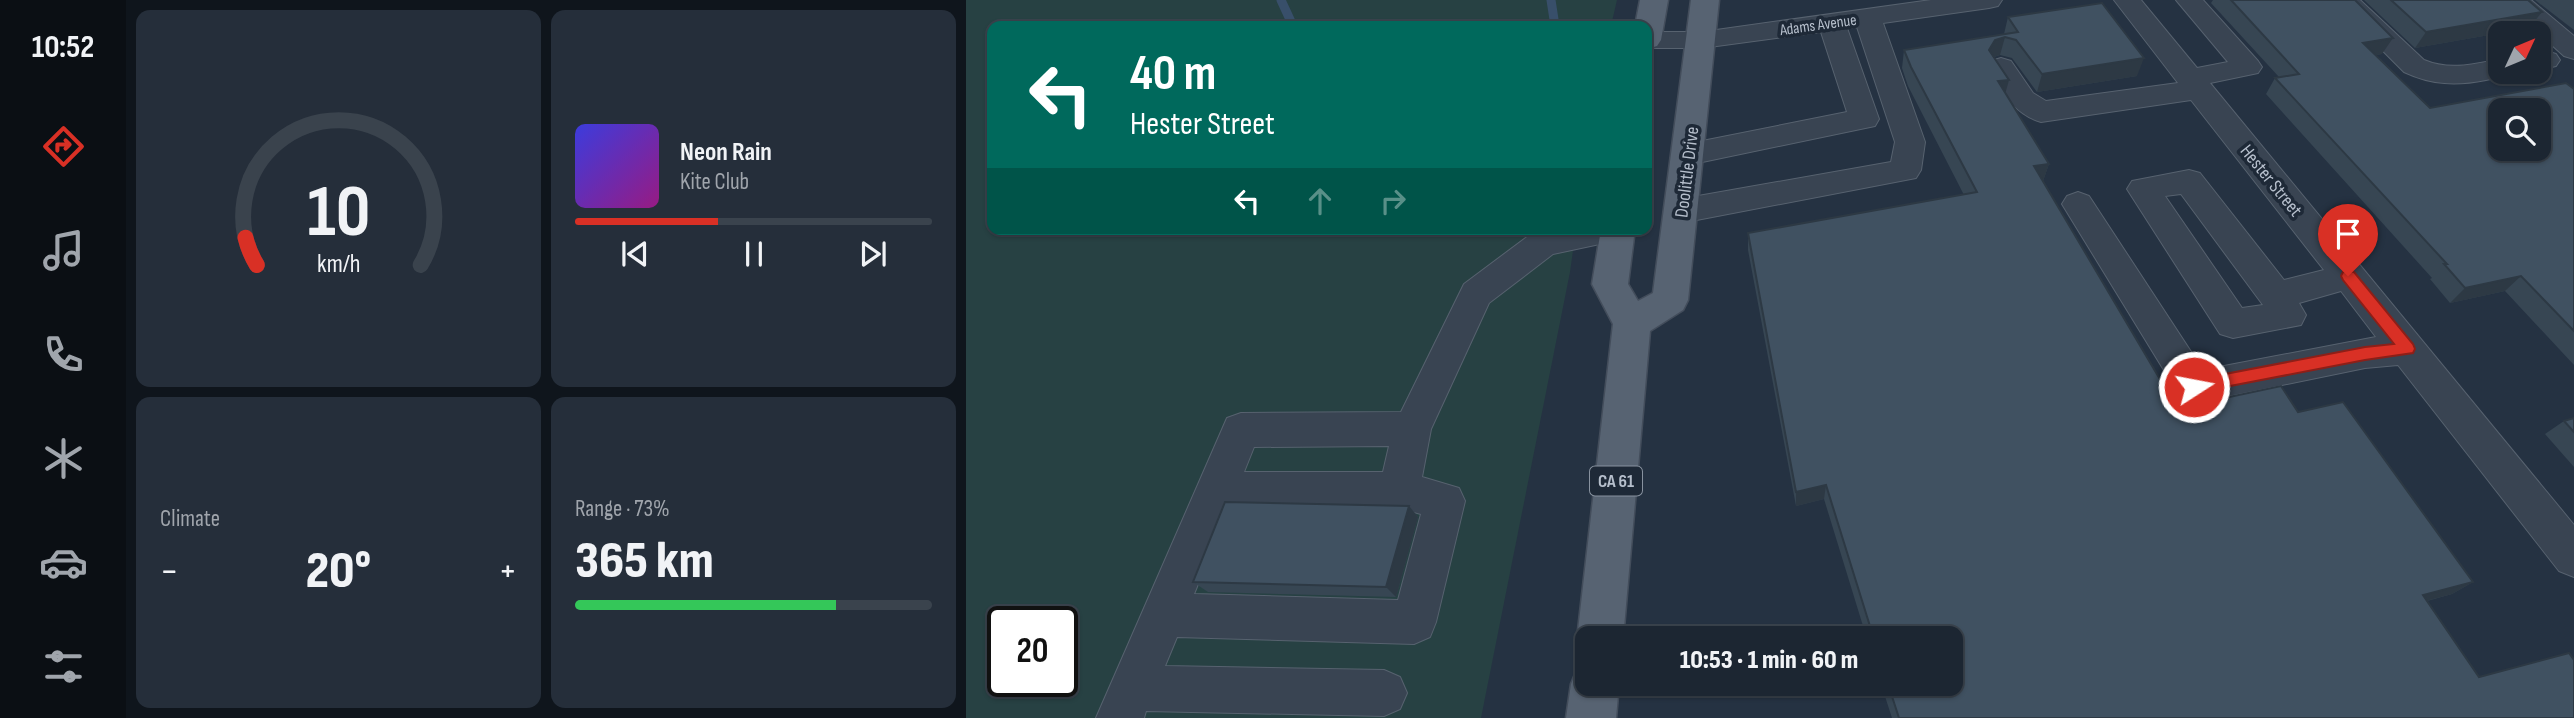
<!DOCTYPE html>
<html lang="en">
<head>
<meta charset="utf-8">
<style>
	body { margin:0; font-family:"Sofia Sans Condensed",sans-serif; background:#252e3a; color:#f1f3f6; height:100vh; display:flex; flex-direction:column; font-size:26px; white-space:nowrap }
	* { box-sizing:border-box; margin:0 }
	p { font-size:23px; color:#a0a5ac }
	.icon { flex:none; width:38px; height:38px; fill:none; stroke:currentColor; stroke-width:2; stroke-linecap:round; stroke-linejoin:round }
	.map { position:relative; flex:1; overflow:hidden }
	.drawer { display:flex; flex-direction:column; gap:10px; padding:10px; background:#0f151c; width:840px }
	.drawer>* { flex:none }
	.banner { position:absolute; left:21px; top:21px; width:665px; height:214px; border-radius:14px; box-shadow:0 2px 5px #0004,0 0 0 2px #3a434d; background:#00695c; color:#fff; overflow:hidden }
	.needle { width:46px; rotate:46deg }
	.fabs { position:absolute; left:1522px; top:21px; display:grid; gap:14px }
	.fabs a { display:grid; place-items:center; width:63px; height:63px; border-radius:14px; background:#1c2632; box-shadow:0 2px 5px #0004,0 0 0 2px #3a434d; font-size:35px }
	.speed { position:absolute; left:21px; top:606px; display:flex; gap:14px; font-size:35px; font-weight:700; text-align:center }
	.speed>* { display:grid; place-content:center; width:91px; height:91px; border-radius:50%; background:#1c2632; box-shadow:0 2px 5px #0004,0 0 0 2px #3a434d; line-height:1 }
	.speed .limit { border:4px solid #111; border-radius:10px; background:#fff; color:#111 }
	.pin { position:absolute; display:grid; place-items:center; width:60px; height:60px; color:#fff; margin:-72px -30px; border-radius:50% 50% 50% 0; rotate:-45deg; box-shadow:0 0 7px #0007 }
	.pin .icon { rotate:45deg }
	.me { position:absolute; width:77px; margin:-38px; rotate:79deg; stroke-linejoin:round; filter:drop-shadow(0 0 5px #0008) }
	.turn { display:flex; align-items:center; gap:24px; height:147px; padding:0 28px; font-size:32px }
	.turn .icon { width:91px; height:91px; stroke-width:2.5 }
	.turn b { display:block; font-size:49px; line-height:60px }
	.lanes { display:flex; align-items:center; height:66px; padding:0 28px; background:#0003; justify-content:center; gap:35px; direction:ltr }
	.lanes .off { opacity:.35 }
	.big { font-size:52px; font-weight:800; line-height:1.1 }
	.drawer .tile { flex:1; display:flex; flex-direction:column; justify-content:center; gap:10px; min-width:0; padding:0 24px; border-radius:14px; background:#252e3a }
	.drawer .dial { align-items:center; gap:0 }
	.dial svg { height:182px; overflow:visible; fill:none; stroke:#3a434d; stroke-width:7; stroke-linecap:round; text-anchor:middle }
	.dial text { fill:#f1f3f6; stroke:none }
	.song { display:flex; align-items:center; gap:21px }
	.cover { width:84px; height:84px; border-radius:10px; background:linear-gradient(135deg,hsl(240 70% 55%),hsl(310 70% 35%)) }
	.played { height:7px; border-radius:4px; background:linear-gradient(90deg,#d93025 40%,#3a434d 40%) }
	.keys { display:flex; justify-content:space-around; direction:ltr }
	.heat { display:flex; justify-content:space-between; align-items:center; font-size:38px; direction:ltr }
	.charge { height:10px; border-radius:5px; background:linear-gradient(90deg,#34c759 73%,#3a434d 0) }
	.drawer .tiles { flex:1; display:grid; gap:10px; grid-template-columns:repeat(2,1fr) }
	.trip { position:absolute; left:609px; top:626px; width:388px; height:70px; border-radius:14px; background:#1c2632; box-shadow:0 2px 5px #0004,0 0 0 2px #3a434d; font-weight:800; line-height:70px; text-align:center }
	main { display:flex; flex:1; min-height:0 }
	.tabs { display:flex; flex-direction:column; width:126px; justify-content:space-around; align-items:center; background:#0b0f14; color:#a0a5ac }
	.tabs .icon { width:49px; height:49px }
	.tabs .selected { color:#d93025 }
	.tabs b { font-size:32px; color:#f1f3f6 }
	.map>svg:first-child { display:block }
</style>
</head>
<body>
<main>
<nav class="tabs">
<b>10:52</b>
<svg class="icon selected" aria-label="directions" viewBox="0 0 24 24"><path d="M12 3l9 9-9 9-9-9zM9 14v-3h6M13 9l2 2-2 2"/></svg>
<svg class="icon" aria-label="music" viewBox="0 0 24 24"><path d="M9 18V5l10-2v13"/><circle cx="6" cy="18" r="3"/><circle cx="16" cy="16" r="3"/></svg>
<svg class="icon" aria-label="phone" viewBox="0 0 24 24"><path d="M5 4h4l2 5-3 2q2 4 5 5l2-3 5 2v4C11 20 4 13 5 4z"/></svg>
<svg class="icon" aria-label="climate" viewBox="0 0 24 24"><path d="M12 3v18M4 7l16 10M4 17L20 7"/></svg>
<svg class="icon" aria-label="car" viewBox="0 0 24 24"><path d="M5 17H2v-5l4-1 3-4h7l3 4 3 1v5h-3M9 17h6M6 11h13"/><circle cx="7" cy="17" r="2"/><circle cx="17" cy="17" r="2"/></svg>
<svg class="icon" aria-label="filters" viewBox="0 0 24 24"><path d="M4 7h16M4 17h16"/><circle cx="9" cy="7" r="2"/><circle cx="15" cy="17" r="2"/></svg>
</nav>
<section class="drawer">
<div class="tiles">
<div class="tile dial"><svg viewBox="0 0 100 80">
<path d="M14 69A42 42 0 1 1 86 69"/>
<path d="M14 69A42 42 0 0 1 9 57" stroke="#d93025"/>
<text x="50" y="56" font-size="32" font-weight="700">10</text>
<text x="50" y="72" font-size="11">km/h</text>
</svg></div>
<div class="tile">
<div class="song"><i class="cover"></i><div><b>Neon Rain</b><p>Kite Club</p></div></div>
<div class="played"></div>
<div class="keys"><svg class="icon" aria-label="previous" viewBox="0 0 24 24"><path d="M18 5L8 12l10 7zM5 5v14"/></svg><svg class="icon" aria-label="pause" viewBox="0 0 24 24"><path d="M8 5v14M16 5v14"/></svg><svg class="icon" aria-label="next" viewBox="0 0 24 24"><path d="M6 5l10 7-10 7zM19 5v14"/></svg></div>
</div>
<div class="tile"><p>Climate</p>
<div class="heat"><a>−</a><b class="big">20°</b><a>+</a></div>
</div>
<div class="tile"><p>Range · 73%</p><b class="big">365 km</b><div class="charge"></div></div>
</div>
</section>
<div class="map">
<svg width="1608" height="718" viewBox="0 0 1608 718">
	<rect width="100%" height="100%" fill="#253242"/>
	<!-- green -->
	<path fill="#274143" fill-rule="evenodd" d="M0 0H651L645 26H26V229H610L604 272 515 718H0ZM37 621H96V681H37Z"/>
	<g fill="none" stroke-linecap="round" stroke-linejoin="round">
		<!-- stream -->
		<g stroke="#384f6a" stroke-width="9">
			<polyline points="315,0 327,26"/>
			<polyline points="585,0 589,26"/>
		</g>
		<defs>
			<g id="minor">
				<polygon points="965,0 1036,0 1032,6 1023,8 917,23 959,142 955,170 950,178 715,223 704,219 699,211 704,203 715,199 925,162 929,142 891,27 881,28 913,119 909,126 722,165 711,162 707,154 711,146 881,112 855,32 736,48 681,48 681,32 736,32"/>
				<path d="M1148 0H1175L1231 68 1262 62 1210 0H1237L1292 61 1296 67 1292 73 1244 83 1608 525V577L1593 571 1432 365 1399 368 1228 403 1215 398 1096 204 1101 196 1112 192 1123 196 1237 370 1410 337 1375 291 1333 303 1340 315 1335 325 1267 338 1254 334 1161 189 1166 181 1223 170 1234 173 1318 280 1358 270 1225 100 1075 122C1047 114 1036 90 1021 67L1025 61 1035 58 1045 61 1067 93 1080 101 1212 83ZM1215 194 1297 305 1276 308 1199 196Z"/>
				<path d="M1366 0H1394L1458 60C1484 71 1508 64 1535 59V72H1547C1540 77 1530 78 1520 80 1490 86 1466 85 1438 72Z"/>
				<polygon points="1536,0 1565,0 1608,36 1608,59 1598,56"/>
				<polygon points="1580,51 1590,54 1594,60 1590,66 1573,70 1573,52"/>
				<path d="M584 229H666L662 238 587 254 523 303 465 429 456 477 493 488 499 501 470 622 464 637 448 644 211 637 199 666 418 670 434 677 441 693 434 709 418 716 180 711 178 718H130L261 418 275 413 435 412 498 284 565 234ZM423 446 417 472H278L288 447ZM263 508H433L455 514 432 600 228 594Z"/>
			</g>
			<g id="major">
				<polygon points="674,0 702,0 695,40 691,46 681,49 681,26 669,26"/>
				<polygon points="725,0 753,0 722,300 717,310 684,331 657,639 621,639 621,657 617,656 611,639 647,324 626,284 635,229 669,229 662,284 672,301 687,293"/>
				<polygon points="621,663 621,684 653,684 650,718 600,718 605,684 612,667"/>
			</g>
		</defs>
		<!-- minor casing -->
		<use href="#minor" stroke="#57626f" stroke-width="2"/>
		<!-- major casing -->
		<use href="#major" stroke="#434d5b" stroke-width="3"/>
		<!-- minor -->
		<use href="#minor" fill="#394452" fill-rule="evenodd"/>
		<!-- major -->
		<use href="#major" fill="#576372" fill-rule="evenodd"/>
	</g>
	<!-- wall -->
	<g fill="#374653">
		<polygon points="1247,0 1389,0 1416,54 1409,55 1464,108 1608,89 1608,365 1539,291 1484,303 1464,279 1466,278 1300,94 1309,78 1313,77 1245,3"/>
		<polygon points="1398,0 1562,0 1576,12 1563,28 1449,48"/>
		<polygon points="1569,0 1608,0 1608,30"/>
		<polygon points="1042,17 1171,76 1071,92 1046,58 1034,55 1028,57 1043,80 1039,92 1083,164 1077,181 1211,408 1332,412 1507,582 1486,594 1461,601 1513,677 1608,718 926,718 915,684 985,684 985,639 901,639 858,499 830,506 782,250 782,233 998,195 942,86 936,68 938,50 1038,34"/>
		<polygon points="1608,418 1608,467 1579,434 1598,421"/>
		<polygon points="443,506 452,517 430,597 242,592 227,582"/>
	</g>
	<!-- shaded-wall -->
	<g fill="#2d3944">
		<polygon points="1576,12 1563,28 1449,48 1460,32"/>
		<polygon points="1039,37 1034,55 1024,58 1023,50 1029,40"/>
		<polygon points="1427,38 1416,54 1387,59 1397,43"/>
		<polygon points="1178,58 1171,76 1071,92 1076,74"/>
		<polygon points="1043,80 1038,98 1032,81"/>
		<polygon points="1083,164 1077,181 1068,166"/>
		<polygon points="1555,276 1539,291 1484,303 1499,288"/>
		<polygon points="860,485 858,499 830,506 830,492"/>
		<polygon points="443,506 452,517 430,597 420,587"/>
		<polygon points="1507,582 1486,594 1437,607 1457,595"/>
	</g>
	<!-- building -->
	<g fill="#405161" stroke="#2d3944" stroke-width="2" fill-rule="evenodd">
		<path d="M1265 0H1389L1427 38 1397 43 1464 108 1600 83 1608 89V331L1555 276 1499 288 1478 264H1481L1309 78 1333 74ZM1535 110H1573V149H1535Z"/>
		<polygon points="1425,0 1562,0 1576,12 1460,32"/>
		<polygon points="1136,3 1178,58 1076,74 1050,40 1039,37 1029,40 1023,50 1043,80 1032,81 1083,164 1068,166 1211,408 1315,386 1332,412 1377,402 1507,582 1457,595 1513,677 1603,653 1608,660 1608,718 933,718 922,684 985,684 985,639 908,639 860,485 830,492 782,233 1011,192 945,67 938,50 1052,32 1042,17"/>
		<polygon points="1608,418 1608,432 1598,421"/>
		<polygon points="259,502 443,506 420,587 227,582"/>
	</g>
	<!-- route -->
	<polygon fill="#d93025" stroke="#8d1f18" stroke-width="2" points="1382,271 1388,272 1447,344 1449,349 1447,353 1399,360 1228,393 1223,391 1220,387 1223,382 1228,380 1399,347 1428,344 1377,280 1375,276 1377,272"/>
	<g text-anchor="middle" stroke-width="7" stroke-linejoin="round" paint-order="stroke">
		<!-- far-street labels -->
		<g font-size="16" fill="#b6bfcc" stroke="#1e2937">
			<text transform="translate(852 24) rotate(-8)" y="6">Adams Avenue</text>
		</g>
		<!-- shield labels -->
		<rect fill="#1e2937" stroke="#88929f" stroke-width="2" x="624" y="466.5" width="52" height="29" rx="5"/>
		<g font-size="18" font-weight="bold" fill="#b6bfcc">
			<text x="650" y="487">CA 61</text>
		</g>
		<!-- street labels -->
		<g font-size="19" fill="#b6bfcc" stroke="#1e2937">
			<text transform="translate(720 172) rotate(-83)" y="7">Doolittle Drive</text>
			<text transform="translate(1306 180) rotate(51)" y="7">Hester Street</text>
		</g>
	</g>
</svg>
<div class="fabs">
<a><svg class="needle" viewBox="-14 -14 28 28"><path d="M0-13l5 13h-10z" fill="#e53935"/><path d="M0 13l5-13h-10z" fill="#a0a5ac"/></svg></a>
<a><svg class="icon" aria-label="search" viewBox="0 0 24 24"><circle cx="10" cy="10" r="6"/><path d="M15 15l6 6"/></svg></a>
</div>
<div class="speed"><div class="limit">20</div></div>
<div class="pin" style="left:1382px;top:276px;background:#d93025"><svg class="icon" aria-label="arrive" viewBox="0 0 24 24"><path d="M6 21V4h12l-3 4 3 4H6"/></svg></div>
<svg class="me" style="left:1228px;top:387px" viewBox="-20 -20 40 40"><circle r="17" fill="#d93025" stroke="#fff" stroke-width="3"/><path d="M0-11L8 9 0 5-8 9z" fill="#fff"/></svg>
<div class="trip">10:53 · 1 min · 60 m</div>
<div class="banner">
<div class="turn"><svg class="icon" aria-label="left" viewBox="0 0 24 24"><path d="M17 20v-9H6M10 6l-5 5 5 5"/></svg><div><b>40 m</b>Hester Street</div></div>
<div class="lanes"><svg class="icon" aria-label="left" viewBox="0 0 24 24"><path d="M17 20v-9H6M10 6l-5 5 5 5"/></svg><svg class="icon off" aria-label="ahead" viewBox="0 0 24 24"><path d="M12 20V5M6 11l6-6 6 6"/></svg><svg class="icon off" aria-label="right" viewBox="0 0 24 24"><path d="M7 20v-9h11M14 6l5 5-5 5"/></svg></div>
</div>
</div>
</main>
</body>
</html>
